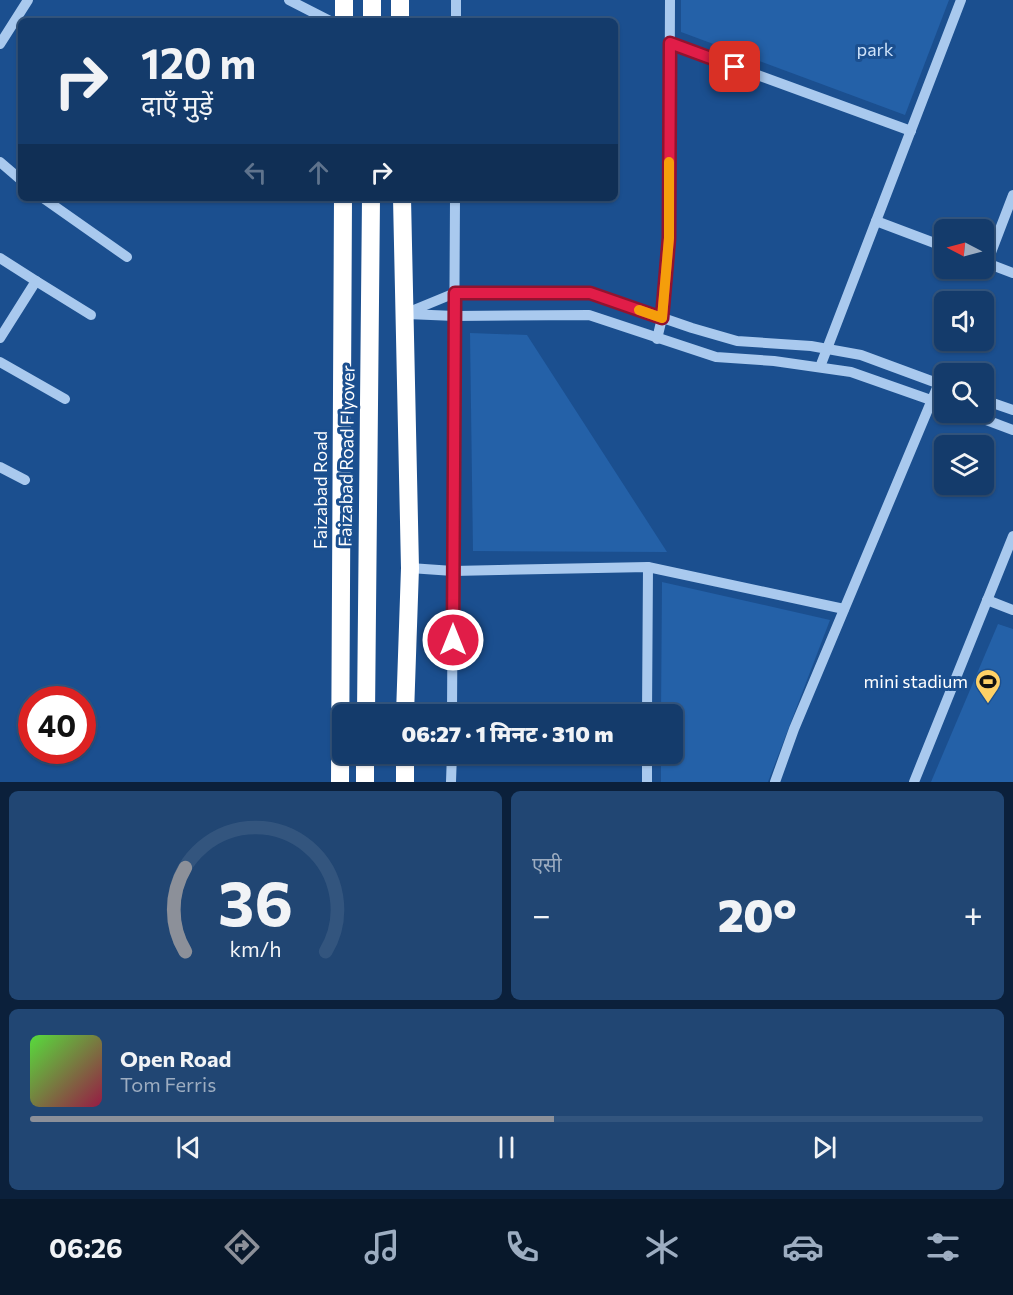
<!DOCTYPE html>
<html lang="hi">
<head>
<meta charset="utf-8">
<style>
	body { margin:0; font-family:Commissioner,"Noto Sans Devanagari",sans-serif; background:#214673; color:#f1f3f6; height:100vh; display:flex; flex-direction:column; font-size:22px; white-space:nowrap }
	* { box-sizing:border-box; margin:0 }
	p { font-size:20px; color:#9dadc1 }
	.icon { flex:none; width:33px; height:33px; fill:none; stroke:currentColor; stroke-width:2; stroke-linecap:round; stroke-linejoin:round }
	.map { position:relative; height:782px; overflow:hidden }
	.panel { display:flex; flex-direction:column; gap:9px; padding:9px; background:#0b203b; flex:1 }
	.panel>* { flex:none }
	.top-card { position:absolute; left:18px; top:18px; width:600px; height:183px; border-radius:9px; box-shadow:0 2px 4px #0004,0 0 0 2px #33557e; background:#143b6b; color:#f1f3f6; overflow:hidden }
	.needle { width:39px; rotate:276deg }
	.fabs { position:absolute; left:934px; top:219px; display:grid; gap:12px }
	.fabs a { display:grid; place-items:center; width:60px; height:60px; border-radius:9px; background:#143b6b; box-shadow:0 2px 4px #0004,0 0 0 2px #33557e; font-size:30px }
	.speed { position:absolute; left:18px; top:686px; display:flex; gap:12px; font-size:30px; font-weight:700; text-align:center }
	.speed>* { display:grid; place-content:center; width:78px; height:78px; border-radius:50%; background:#143b6b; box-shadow:0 2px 4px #0004,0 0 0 2px #33557e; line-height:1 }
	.speed .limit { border:9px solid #d22; background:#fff; color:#111 }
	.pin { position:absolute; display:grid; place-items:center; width:51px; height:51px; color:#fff; margin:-26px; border-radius:12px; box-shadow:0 3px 9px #0006 }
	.me { position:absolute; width:66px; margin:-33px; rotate:0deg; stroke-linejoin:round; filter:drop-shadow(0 0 4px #0008) }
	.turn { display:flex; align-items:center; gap:21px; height:126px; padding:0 24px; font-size:27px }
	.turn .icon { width:78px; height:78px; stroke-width:2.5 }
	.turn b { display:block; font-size:42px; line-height:51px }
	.lanes { display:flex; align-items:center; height:57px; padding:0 24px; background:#0003; justify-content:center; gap:30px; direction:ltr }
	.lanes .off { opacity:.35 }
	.big { font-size:45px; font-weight:800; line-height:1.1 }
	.panel .card { flex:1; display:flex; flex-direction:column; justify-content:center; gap:9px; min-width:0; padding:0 21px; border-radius:9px; background:#214673 }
	.panel .dial { align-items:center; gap:0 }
	.dial svg { height:156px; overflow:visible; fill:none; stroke:#33557e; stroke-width:7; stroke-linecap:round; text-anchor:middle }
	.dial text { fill:#f1f3f6; stroke:none }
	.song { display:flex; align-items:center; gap:18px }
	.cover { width:72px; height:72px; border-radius:9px; background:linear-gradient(135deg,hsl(110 70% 55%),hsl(340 70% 35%)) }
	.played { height:6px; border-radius:3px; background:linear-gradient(90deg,#8c9099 55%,#33557e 55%) }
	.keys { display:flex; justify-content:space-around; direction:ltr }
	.heat { display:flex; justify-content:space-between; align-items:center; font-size:33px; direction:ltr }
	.panel .tiles { flex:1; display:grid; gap:9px; grid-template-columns:1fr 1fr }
	.card:last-child { grid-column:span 2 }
	.trip { position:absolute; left:332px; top:704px; width:351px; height:60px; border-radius:9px; background:#143b6b; box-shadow:0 2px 4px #0004,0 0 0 2px #33557e; font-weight:800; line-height:60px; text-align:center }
	.dock { display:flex; height:96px; justify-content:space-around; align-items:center; background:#08182b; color:#9dadc1 }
	.dock .icon { width:42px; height:42px }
	.dock .on { color:#8c9099 }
	.dock b { font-size:27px; color:#f1f3f6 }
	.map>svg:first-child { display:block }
</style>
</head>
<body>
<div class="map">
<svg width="1013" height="782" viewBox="0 0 1013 782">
	<rect width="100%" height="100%" fill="#1b4f8f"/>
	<!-- green -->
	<g fill="#2461a8">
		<polygon points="681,0 949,0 905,115 681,32"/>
		<polygon points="470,333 527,335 667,552 473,551"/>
		<polygon points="662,582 830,620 768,782 661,782 661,753 672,753 672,714 661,714"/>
		<polygon points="998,624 1013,629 1013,782 931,782"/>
	</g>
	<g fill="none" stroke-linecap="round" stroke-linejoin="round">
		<!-- minor -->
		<g stroke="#a9c9ee" stroke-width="10">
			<polyline points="289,0 330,21"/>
			<polyline points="456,21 456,0"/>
			<polyline points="670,43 911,131"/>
			<polyline points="0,44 28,0"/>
			<polyline points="0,162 21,180"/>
			<polyline points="43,198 127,257"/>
			<polyline points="876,221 945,247"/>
			<polyline points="0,258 36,281 0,338"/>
			<polyline points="984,262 1013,273"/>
			<polyline points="987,263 1013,195"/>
			<polyline points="36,281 91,315"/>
			<polyline points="404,314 455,293 590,293 692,328 737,341 811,346 861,355 945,386"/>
			<polyline points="407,314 455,316 589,315 716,357 774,361 851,372 945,405"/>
			<polyline points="657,339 662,318 669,238 670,0"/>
			<polyline points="0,362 65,399"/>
			<polyline points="820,367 961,0"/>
			<polyline points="984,400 1013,410"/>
			<polyline points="965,412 1013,430"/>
			<polyline points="0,467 25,480"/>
			<polyline points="410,568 453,571 648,567 844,609"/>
			<polyline points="987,600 1013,610"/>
			<polyline points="452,714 455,198"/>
			<polyline points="647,714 648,567"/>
			<polyline points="451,782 452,753"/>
			<polyline points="647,782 647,753"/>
			<polyline points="775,782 794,729 939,383"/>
			<polyline points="914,782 1013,536"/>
		</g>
		<!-- highway -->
		<g stroke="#fff" stroke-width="18">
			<polyline points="400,0 400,21"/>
			<polyline points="344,21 344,0"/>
			<polyline points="372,21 372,0"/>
			<polyline points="402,198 410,568 405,714"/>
			<polyline points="366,714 371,198"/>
			<polyline points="340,782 343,198"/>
			<polyline points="365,782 365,753"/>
			<polyline points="405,782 405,753"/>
		</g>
	</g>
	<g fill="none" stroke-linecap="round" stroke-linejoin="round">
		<defs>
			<polyline id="route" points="453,640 455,293 590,293 662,318 669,238 670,43 735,67"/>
		</defs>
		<!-- route casing -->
		<use href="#route" stroke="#92132f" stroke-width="15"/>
		<!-- route -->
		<use href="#route" stroke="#e11d48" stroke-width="10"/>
		<!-- slow -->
		<polyline stroke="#f59e0b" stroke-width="10" points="639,310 662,318 669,238 669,162"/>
	</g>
	<!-- icons -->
	<defs>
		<symbol id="stadium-pin" viewBox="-11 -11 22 30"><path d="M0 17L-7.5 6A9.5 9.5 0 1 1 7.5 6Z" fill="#ffd166" stroke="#1b4f8f"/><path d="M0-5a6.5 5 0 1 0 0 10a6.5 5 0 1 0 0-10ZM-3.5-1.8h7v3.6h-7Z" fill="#111"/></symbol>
	</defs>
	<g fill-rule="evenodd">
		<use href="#stadium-pin" x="973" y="667" width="30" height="40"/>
	</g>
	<g text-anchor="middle" stroke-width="6" stroke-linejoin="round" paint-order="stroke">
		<!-- park labels -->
		<g font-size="18" fill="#cfe3fa" stroke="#1b4f8f">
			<text x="875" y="56">park</text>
		</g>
		<!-- street labels -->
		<g font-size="18" fill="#fff" stroke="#1b4f8f">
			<text transform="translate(347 456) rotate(-89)" y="6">Faizabad Road Flyover</text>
			<text transform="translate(321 490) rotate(-90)" y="6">Faizabad Road</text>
		</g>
		<!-- poi labels -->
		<g font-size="18" fill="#fff" stroke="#1b4f8f" text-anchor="end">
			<text x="968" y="688">mini stadium</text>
		</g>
	</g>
</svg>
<div class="fabs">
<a><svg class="needle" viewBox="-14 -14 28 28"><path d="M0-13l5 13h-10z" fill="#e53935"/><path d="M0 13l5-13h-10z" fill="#9dadc1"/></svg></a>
<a><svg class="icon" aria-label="sound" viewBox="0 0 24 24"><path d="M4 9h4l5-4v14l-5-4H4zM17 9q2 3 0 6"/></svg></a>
<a><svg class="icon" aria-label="search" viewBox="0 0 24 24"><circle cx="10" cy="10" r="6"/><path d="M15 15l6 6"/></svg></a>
<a><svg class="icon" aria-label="layers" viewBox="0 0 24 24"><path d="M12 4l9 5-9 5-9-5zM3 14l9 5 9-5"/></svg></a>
</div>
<div class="speed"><div class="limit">40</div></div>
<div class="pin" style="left:735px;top:67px;background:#d93025"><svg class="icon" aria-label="arrive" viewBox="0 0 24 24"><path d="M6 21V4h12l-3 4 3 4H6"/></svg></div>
<svg class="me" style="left:453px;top:640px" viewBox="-20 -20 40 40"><circle r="17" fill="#e11d48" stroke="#fff" stroke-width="3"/><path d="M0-11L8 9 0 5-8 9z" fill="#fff"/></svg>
<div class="trip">06:27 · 1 मिनट · 310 m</div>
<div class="top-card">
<div class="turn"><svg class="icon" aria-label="right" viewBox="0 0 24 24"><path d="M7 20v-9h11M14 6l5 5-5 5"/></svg><div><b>120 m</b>दाएँ मुड़ें</div></div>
<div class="lanes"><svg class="icon off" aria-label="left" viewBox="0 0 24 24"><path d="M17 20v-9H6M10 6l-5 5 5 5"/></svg><svg class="icon off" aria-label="ahead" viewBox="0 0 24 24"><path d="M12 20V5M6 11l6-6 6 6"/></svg><svg class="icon" aria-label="right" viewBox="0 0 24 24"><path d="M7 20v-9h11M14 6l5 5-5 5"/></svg></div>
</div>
</div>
<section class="panel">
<div class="tiles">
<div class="card dial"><svg viewBox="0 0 100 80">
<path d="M14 69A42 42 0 1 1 86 69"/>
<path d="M14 69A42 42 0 0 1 14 26" stroke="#8c9099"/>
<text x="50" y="56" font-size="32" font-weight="700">36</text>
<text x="50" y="72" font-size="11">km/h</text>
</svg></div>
<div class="card"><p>एसी</p>
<div class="heat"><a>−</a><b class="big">20°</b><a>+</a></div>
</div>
<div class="card">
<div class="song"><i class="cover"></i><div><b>Open Road</b><p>Tom Ferris</p></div></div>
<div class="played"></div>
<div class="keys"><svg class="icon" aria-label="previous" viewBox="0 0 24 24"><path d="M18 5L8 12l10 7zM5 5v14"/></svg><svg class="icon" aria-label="pause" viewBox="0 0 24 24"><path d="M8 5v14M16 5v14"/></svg><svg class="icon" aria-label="next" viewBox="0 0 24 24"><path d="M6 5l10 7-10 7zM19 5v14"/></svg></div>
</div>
</div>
</section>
<nav class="dock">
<b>06:26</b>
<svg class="icon on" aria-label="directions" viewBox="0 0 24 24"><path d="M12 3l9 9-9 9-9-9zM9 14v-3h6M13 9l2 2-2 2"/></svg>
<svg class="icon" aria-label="music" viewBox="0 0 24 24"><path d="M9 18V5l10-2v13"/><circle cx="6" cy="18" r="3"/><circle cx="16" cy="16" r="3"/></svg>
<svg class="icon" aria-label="phone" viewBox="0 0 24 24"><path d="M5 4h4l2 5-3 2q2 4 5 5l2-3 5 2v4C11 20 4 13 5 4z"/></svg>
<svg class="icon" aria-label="climate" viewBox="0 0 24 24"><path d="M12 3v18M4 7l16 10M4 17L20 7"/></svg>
<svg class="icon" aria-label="car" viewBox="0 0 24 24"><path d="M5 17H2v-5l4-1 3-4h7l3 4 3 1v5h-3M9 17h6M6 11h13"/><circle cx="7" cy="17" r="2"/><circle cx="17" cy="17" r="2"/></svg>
<svg class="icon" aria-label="filters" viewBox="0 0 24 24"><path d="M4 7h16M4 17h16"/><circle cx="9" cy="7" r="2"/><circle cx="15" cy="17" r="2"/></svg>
</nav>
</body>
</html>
